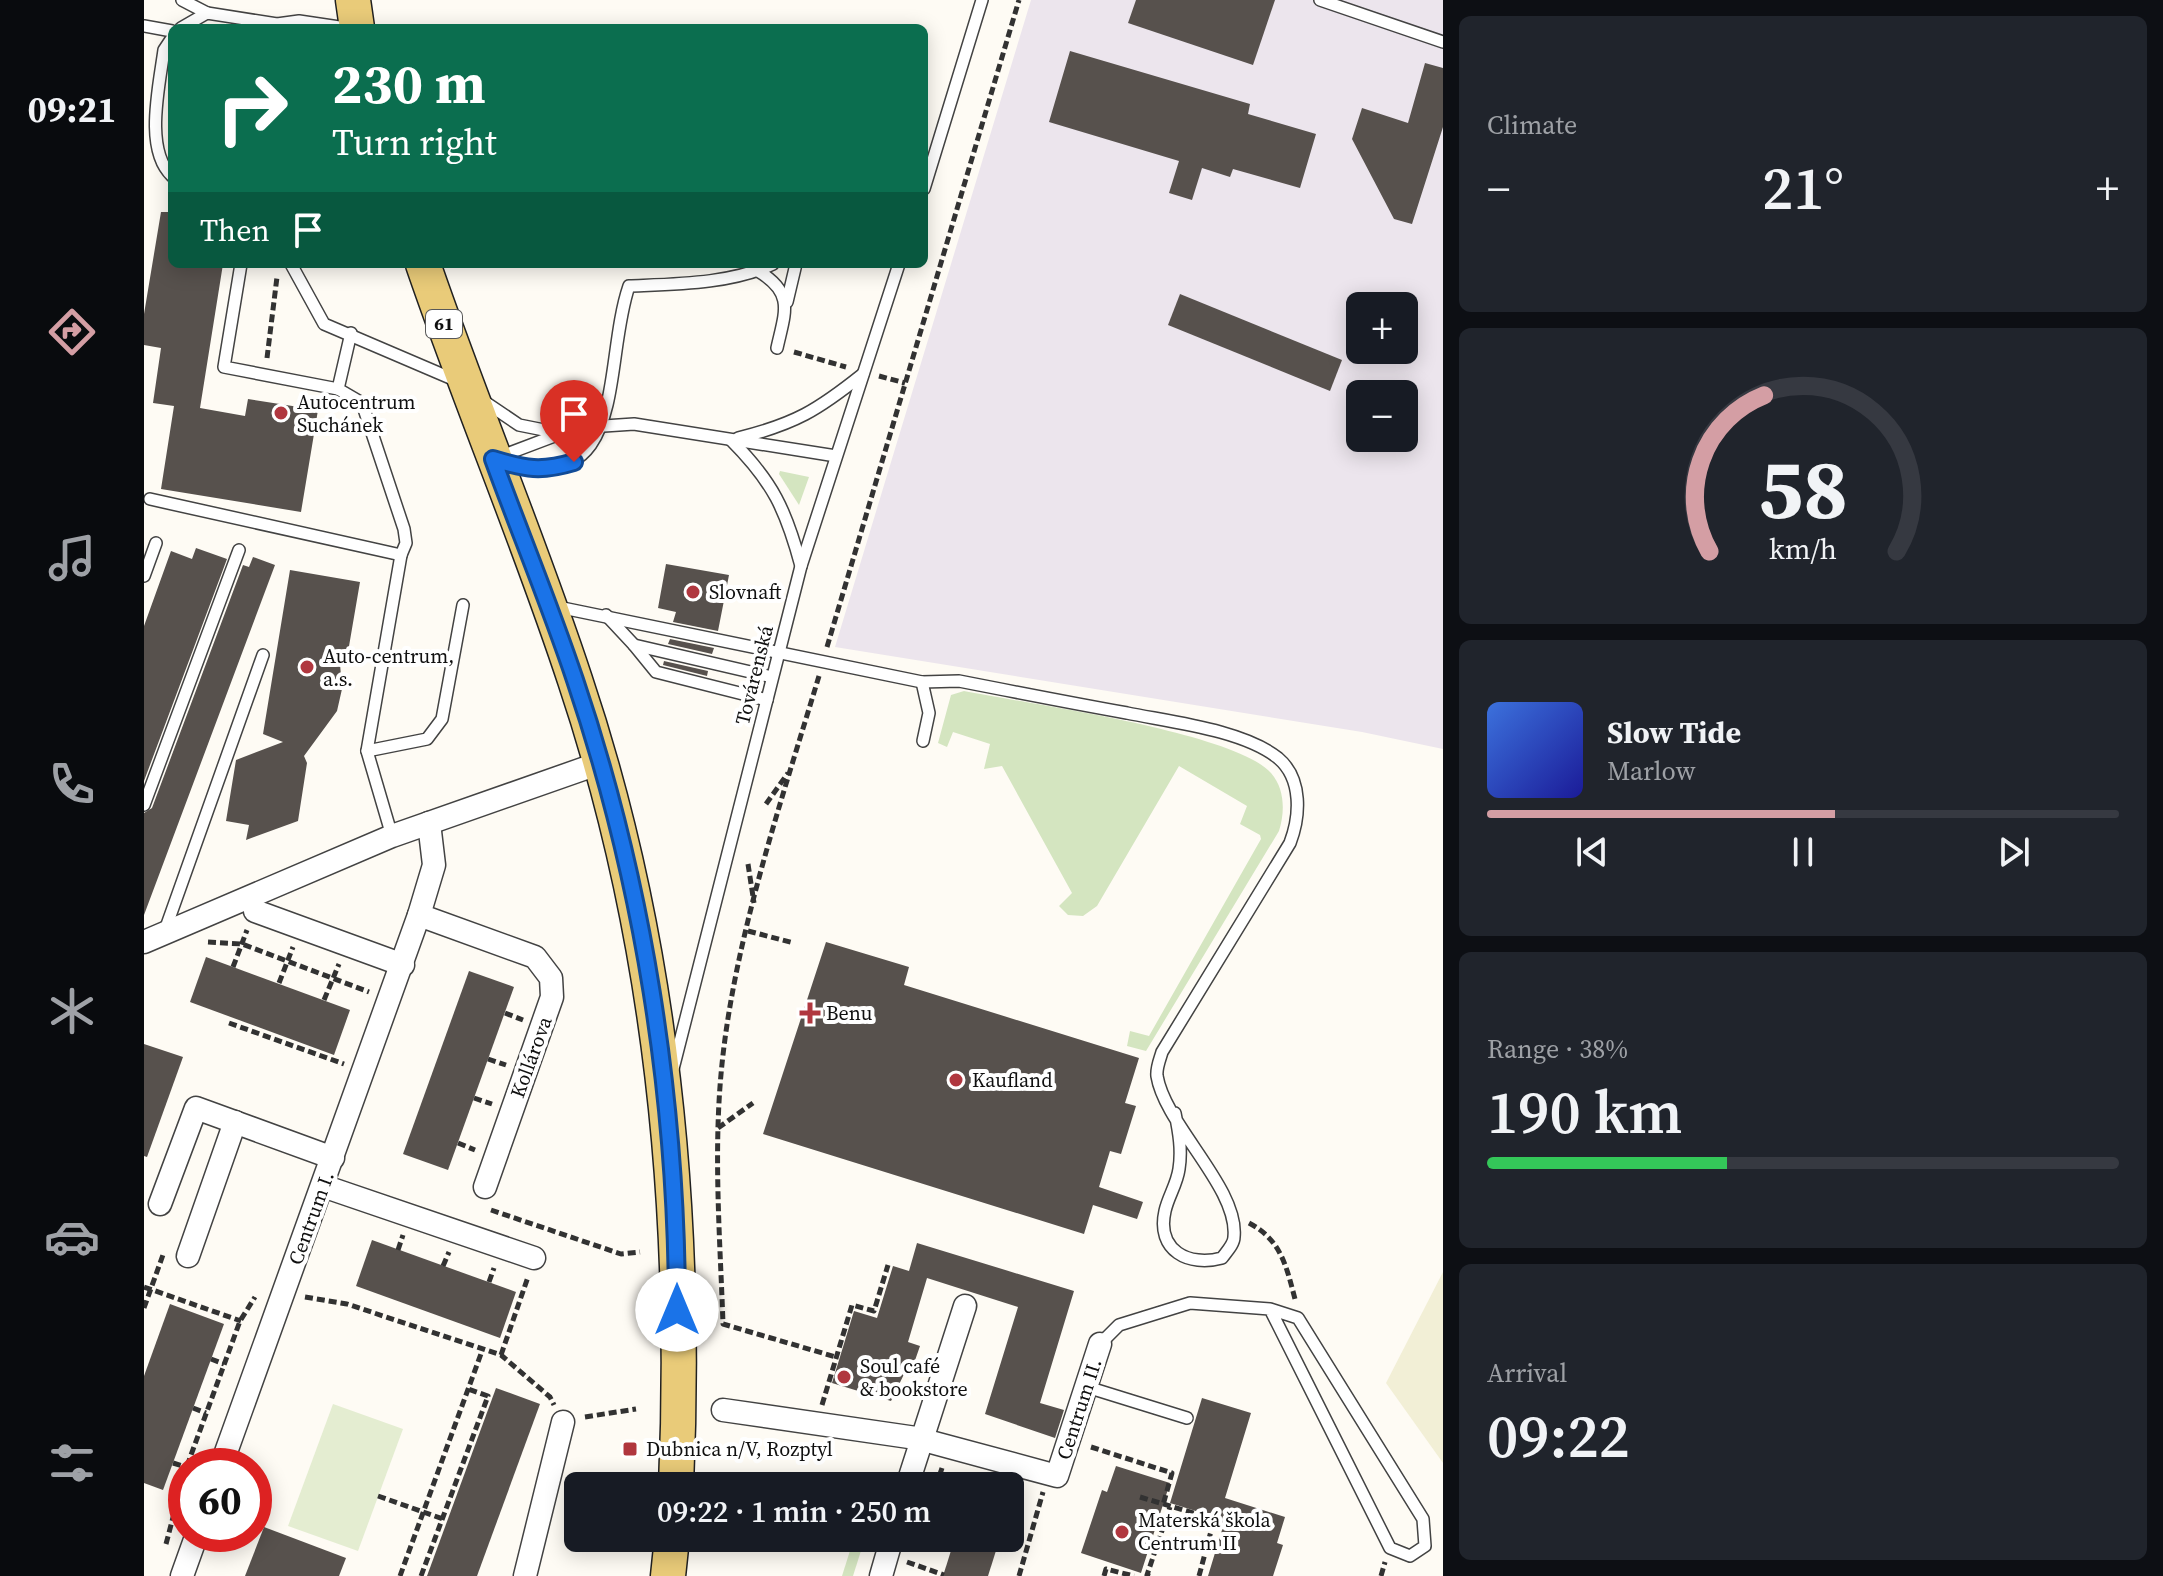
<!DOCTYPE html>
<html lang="en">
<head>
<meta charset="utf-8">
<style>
	body { margin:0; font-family:"Source Serif 4",serif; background:#20242c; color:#f1f3f6; height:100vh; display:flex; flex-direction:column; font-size:30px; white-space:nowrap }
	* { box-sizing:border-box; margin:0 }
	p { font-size:26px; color:#9ea1a6 }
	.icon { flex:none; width:44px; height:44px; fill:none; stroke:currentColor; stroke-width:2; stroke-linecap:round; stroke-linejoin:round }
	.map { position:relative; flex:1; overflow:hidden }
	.drawer { display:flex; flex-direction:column; gap:16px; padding:16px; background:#0d0f14; width:720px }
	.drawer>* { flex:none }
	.top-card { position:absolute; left:24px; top:24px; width:760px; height:244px; border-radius:12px; box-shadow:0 4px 20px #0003; background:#0b6e4f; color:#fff; overflow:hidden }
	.tools { position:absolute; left:1202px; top:292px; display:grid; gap:16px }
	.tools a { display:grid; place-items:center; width:72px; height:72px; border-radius:12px; background:#171b24; box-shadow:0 4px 20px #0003; font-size:40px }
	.speed { position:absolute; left:24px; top:1448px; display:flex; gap:16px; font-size:40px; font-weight:700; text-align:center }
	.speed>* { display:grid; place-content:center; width:104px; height:104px; border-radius:50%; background:#171b24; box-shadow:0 4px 20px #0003; line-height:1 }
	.speed .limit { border:12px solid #d22; background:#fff; color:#111 }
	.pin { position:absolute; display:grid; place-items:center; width:68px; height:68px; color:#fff; margin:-82px -34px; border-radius:50% 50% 50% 0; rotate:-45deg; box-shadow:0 0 8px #0007 }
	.pin .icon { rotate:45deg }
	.me { position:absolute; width:88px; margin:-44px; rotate:0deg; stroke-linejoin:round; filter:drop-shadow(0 0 6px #0008) }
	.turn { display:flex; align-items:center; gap:28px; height:168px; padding:0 32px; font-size:36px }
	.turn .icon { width:104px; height:104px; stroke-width:2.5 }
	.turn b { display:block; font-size:56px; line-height:68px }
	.then { display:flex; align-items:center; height:76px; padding:0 32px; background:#0003; gap:16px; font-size:30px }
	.big { font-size:60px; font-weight:600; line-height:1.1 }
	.drawer .tile { flex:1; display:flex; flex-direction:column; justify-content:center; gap:12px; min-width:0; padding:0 28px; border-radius:12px; background:#20242c }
	.drawer .dial { align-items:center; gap:0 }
	.dial svg { height:208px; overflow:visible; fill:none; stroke:#363941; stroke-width:7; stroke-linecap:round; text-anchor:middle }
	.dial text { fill:#f1f3f6; stroke:none }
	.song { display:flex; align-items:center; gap:24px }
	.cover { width:96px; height:96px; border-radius:12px; background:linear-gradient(135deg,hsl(220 70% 55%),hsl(240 70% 35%)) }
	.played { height:8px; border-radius:4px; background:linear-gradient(90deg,#d49ea4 55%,#363941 55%) }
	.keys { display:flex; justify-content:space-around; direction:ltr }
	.heat { display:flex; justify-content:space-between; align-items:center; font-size:44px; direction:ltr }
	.charge { height:12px; border-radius:6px; background:linear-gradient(90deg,#34c759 38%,#363941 0) }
	.trip { position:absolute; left:420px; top:1472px; width:460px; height:80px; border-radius:12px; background:#171b24; box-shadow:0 4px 20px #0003; font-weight:600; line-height:80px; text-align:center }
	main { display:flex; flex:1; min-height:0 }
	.tab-bar { display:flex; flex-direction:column; width:144px; justify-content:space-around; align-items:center; background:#090b0e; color:#9ea1a6 }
	.tab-bar .icon { width:56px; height:56px }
	.tab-bar .current { color:#d49ea4 }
	.tab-bar b { font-size:36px; color:#f1f3f6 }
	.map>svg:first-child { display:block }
</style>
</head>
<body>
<main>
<nav class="tab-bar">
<b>09:21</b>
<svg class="icon current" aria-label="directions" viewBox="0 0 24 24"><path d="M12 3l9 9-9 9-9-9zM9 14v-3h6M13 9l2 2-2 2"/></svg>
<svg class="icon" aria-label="music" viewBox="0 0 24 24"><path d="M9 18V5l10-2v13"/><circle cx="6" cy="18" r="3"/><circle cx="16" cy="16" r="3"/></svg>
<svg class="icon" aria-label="phone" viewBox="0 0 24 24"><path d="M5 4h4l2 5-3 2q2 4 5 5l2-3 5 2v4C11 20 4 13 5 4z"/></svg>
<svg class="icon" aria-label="climate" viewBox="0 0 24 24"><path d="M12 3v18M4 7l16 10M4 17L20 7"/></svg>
<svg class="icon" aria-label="car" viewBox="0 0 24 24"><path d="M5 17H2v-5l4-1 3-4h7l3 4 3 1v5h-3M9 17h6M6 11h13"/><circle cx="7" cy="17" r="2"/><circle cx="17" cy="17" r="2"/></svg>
<svg class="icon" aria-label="filters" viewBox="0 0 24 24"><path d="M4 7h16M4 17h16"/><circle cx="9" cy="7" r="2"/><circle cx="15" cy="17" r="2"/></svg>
</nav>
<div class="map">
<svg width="1299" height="1576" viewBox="0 0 1299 1576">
	<rect width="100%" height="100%" fill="#fefbf4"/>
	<!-- industrial -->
	<path fill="#ece5ed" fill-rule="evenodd" d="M887 0H1299V749L1218 732 691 647ZM1216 306H1260V350H1216ZM1216 394H1260V438H1216Z"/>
	<!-- farmland -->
	<polygon fill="#f2efd6" points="1299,1272 1299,1463 1242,1383"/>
	<!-- green -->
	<g fill="#d4e5c0">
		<polygon points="636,471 665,477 655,505 635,474"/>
		<path d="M820 691C880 703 1091 732 1127 773 1141 789 1141 812 1135 831L1002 1051 983 1046 986 1031 1005 1036 1117 839 1116 835 1096 824 1103 806 1035 766 953 906 939 916 924 915 915 906 928 893 858 766 840 769 846 744 809 732 803 747 794 743 807 695Z"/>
		<polygon points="710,1538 721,1538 709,1576 698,1576"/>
	</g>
	<!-- pitch -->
	<polygon fill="#e4edd1" points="189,1404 259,1429 214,1551 144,1526"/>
	<!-- building -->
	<g fill="#57514d">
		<polygon points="992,0 1131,0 1109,65 984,23"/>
		<polygon points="926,51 1106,104 1104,114 1172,134 1156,188 1089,169 1086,177 1058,168 1048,200 1025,193 1035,161 905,122"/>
		<polygon points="1281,63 1299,68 1299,127 1268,224 1250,219 1208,139 1218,108 1264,123"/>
		<polygon points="17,212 28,212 28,264 79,264 56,408 101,416 104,399 174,410 157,512 17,489 30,406 9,403 17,348 0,345 0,314"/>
		<polygon points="1036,294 1198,360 1186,391 1024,325"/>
		<polygon points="52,548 83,559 0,781 0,626 27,551 48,559"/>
		<polygon points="109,557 131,565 0,915 0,813 8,808 99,565 105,567"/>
		<polygon points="522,564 585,575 574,631 529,622 532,612 514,608"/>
		<polygon points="146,570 216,582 204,652 195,651 198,689 193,711 160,756 163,763 154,821 102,840 105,825 82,821 92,760 139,742 119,734"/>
		<polygon points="526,639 570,648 568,654 524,644"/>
		<polygon points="520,661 564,671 563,676 519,665"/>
		<polygon points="682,942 765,967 760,985 995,1058 981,1103 992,1106 977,1154 966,1151 955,1187 999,1202 993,1219 949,1205 940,1234 619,1134"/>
		<polygon points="62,957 206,1010 190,1055 46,1002"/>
		<polygon points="325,971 370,987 304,1170 259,1154"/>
		<polygon points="0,1044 39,1057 3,1157 0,1156"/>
		<polygon points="228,1240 372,1292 356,1338 212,1286"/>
		<polygon points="773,1243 930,1291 896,1403 920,1410 911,1438 841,1414 874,1307 783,1278 764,1342 776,1346 768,1369 763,1368 747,1401 688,1383 710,1311 733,1318 749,1266 765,1271"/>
		<polygon points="26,1304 80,1324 19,1490 0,1483 0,1376"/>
		<polygon points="352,1388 396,1404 333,1576 283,1576"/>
		<polygon points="1058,1398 1107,1413 1081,1498 1141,1517 1133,1543 1139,1545 1129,1576 1064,1576 1081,1520 1026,1503"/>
		<polygon points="972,1466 1026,1483 997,1573 937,1553 958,1490 963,1492"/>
		<polygon points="120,1527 202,1558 195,1576 101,1576"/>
		<polygon points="811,1538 856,1538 844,1576 799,1576"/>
	</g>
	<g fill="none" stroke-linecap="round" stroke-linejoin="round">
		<defs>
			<g id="service">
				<polyline points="38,0 63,13"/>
				<polyline points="1176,0 1299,42"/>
				<polyline points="0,26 28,31"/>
				<polyline points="37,28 63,13 133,24 155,21 202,28"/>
				<path d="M28 38 20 50C15 87 0 150 28 176"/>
				<polyline points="780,189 838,0"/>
				<polyline points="97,264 80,367 194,389"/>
				<polyline points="147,264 180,324 311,380"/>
				<path d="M614 271C651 293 641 312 633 348"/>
				<polyline points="643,302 652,264"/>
				<polyline points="341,402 375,425 400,430 490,424 692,456"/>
				<path d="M594 438C651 424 674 410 719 374"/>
				<path d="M587 440C629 482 642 510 657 566"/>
				<polyline points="355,457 421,432"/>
				<path d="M358 462C486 500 458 365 485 286 531 284 587 284 629 264"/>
				<polyline points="6,499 257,555 262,543 260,529 218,403 194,389 207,333"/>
				<polyline points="0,576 12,543"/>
				<path d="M409 606 778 682 815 681C871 692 927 703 983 713 1027 722 1099 730 1134 758 1159 779 1156 817 1146 843L1018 1052C1016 1059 1012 1068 1013 1076 1021 1125 1095 1188 1090 1237 1090 1244 1083 1251 1078 1258 1045 1267 1012 1251 1021 1211 1024 1197 1033 1184 1035 1169 1038 1150 1035 1133 1031 1113"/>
				<polyline points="462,615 490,645 628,677"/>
				<polyline points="490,645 512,672 623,700"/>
				<polyline points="778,682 785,713 779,741"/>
				<polyline points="223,751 283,739 298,719 319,605"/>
				<polyline points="0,805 95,550"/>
				<polyline points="248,836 223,751 257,555"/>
				<polyline points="20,933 119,655"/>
				<polyline points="529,1069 657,566 755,264"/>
				<polyline points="956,1344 975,1325 1046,1303 1126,1309 1246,1548 1266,1556 1281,1546 1279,1519 1154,1318 1126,1309"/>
				<polyline points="943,1387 1043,1418"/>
			</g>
			<g id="minor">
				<polyline points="111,911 259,965"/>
				<polyline points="275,915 391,957 407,978 408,997 341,1187"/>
				<polyline points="0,942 248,836 456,763"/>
				<polyline points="179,1186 390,1258"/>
				<polyline points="16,1204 52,1108 189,1158"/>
				<polyline points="44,1256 91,1122"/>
				<polyline points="579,1410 772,1438 913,1476 956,1344"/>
				<polyline points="77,1466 275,915 290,865 285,823"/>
				<polyline points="763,1486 821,1306"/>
				<polyline points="38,1576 53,1534"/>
				<polyline points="381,1576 419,1422"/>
				<polyline points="737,1576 748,1538"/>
			</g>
			<g id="primary">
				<polyline points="209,0 213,28"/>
				<path d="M279 264C327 404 385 540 431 680 518 939 544 1214 532 1486"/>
				<polyline points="524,1576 528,1538"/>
			</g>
		</defs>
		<!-- service casing -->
		<use href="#service" stroke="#434343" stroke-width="14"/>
		<!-- minor casing -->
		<use href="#minor" stroke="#434343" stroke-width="25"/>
		<!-- primary casing -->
		<use href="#primary" stroke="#212121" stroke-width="37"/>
		<!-- path -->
		<g stroke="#323232" stroke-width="5" stroke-dasharray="8 4" stroke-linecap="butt">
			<polyline points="650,352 702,367"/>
			<polyline points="123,358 133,277"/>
			<polyline points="735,376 761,383"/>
			<polyline points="683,647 875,0"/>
			<path d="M675 676C638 799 591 937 578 1064 569 1150 576 1237 579 1324L692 1357"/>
			<polyline points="622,804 644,773"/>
			<polyline points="604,864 610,903"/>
			<polyline points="604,931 650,943"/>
			<polyline points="64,942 98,944 225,992"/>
			<polyline points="89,967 103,930"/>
			<polyline points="135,983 149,947"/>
			<polyline points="180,1000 195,964"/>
			<polyline points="361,1013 379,1020"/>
			<polyline points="85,1023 200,1064"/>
			<polyline points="344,1059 362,1065"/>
			<polyline points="330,1098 348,1104"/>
			<polyline points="574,1128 609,1103"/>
			<polyline points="314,1143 331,1150"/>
			<polyline points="347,1210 477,1254 496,1252"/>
			<path d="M1105 1223C1137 1240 1142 1265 1151 1299"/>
			<polyline points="254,1250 259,1235"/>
			<polyline points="299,1266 305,1252"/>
			<polyline points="345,1282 350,1268"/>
			<polyline points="0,1287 97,1321"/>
			<polyline points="161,1297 203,1304 357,1355 406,1397 410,1405"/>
			<polyline points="0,1308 20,1252"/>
			<polyline points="357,1355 384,1277"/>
			<polyline points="67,1359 80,1364"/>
			<polyline points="678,1405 708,1305 730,1311 744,1265"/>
			<polyline points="49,1408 62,1413"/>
			<polyline points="441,1417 492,1409"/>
			<polyline points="947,1447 1028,1473 1019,1505"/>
			<polyline points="29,1463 42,1467"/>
			<polyline points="43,1466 96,1321 111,1297"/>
			<polyline points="792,1486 798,1468"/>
			<polyline points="234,1496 299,1519"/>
			<polyline points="996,1497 1103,1529"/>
			<polyline points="22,1544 42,1468"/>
			<polyline points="763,1562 800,1575"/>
			<polyline points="256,1576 338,1351"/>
			<polyline points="277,1576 344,1396 324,1389"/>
			<polyline points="875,1576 899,1492"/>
			<polyline points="960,1576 962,1569 990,1576"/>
			<polyline points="1006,1576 1003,1575 1026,1507"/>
			<polyline points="1055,1576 1070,1520"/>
			<polyline points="1237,1576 1241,1562"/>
		</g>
		<!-- service -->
		<use href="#service" stroke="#fff" stroke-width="11"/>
		<!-- minor -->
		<use href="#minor" stroke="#fff" stroke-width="22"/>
		<!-- primary -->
		<use href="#primary" stroke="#e9cb79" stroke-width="34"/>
	</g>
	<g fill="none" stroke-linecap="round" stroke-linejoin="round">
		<defs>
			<path id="route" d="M430 462C397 472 382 469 349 459 376 533 406 605 431 680 499 881 533 1098 533 1310"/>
		</defs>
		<!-- route casing -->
		<use href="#route" stroke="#114b97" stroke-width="20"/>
		<!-- route -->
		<use href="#route" stroke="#1a73e8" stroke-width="14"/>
	</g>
	<!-- markers -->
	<g fill="#b0373f" stroke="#fff" stroke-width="3">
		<circle cx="137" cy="413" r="8"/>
		<circle cx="549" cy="592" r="8"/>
		<circle cx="163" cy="667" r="8"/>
		<path d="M662 1001h8v8h8v8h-8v8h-8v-8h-8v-8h8z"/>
		<circle cx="812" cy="1080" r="8"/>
		<circle cx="700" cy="1377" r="8"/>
		<rect x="478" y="1441" width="16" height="16" rx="4"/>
		<circle cx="978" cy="1532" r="8"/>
	</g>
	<g text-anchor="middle" stroke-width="8" stroke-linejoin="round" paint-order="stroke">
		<!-- shield labels -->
		<rect fill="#fff" stroke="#585858" stroke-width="2" x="282" y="310" width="36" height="28" rx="6"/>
		<g font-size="18" font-weight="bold" fill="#101010">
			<text x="300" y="330">61</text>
		</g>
		<!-- poi labels -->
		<g font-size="20" fill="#101010" stroke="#fff" text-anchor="start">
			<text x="153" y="409">Autocentrum<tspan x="153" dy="23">Suchánek</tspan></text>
			<text x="565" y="599">Slovnaft</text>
			<text x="179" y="663">Auto-centrum,<tspan x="179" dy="23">a.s.</tspan></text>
			<text x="682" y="1020">Benu</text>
			<text x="828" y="1087">Kaufland</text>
			<text x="716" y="1373">Soul café<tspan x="716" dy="23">&amp; bookstore</tspan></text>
			<text x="502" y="1456">Dubnica n/V, Rozptyl</text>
			<text x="994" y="1527">Materská škola<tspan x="994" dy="23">Centrum II</tspan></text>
		</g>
		<!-- street labels -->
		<g font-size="20" fill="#101010" stroke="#fff">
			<text transform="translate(610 675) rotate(-76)" y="7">Továrenská</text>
			<text transform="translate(387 1057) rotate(-70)" y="7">Kollárova</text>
			<text transform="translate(167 1218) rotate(-70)" y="7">Centrum I.</text>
			<text transform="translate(935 1409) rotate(-72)" y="7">Centrum II.</text>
		</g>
	</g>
</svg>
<div class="tools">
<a>+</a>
<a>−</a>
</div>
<div class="speed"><div class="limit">60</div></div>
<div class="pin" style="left:430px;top:462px;background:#d93025"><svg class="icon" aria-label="arrive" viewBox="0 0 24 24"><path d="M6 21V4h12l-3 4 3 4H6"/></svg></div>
<svg class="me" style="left:533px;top:1310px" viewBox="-20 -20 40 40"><circle r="19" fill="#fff"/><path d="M0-13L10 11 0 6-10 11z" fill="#1a73e8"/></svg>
<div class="trip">09:22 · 1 min · 250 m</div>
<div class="top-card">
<div class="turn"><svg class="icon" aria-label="right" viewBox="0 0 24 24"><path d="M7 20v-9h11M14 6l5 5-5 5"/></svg><div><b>230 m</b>Turn right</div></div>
<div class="then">Then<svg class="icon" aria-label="arrive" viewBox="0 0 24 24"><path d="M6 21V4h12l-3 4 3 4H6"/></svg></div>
</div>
</div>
<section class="drawer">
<div class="tile"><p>Climate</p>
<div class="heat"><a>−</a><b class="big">21°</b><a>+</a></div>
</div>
<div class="tile dial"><svg viewBox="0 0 100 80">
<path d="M14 69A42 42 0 1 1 86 69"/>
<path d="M14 69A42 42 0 0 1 35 9" stroke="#d49ea4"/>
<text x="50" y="56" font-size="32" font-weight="700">58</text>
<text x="50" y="72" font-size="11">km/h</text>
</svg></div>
<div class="tile">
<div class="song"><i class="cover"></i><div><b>Slow Tide</b><p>Marlow</p></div></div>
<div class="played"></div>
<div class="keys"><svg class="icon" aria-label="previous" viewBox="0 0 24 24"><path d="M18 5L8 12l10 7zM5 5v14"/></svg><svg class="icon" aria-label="pause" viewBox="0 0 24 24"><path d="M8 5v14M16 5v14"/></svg><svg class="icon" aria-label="next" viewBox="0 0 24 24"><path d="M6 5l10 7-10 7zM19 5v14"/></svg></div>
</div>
<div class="tile"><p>Range · 38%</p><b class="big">190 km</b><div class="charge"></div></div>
<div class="tile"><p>Arrival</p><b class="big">09:22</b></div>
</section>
</main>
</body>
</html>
